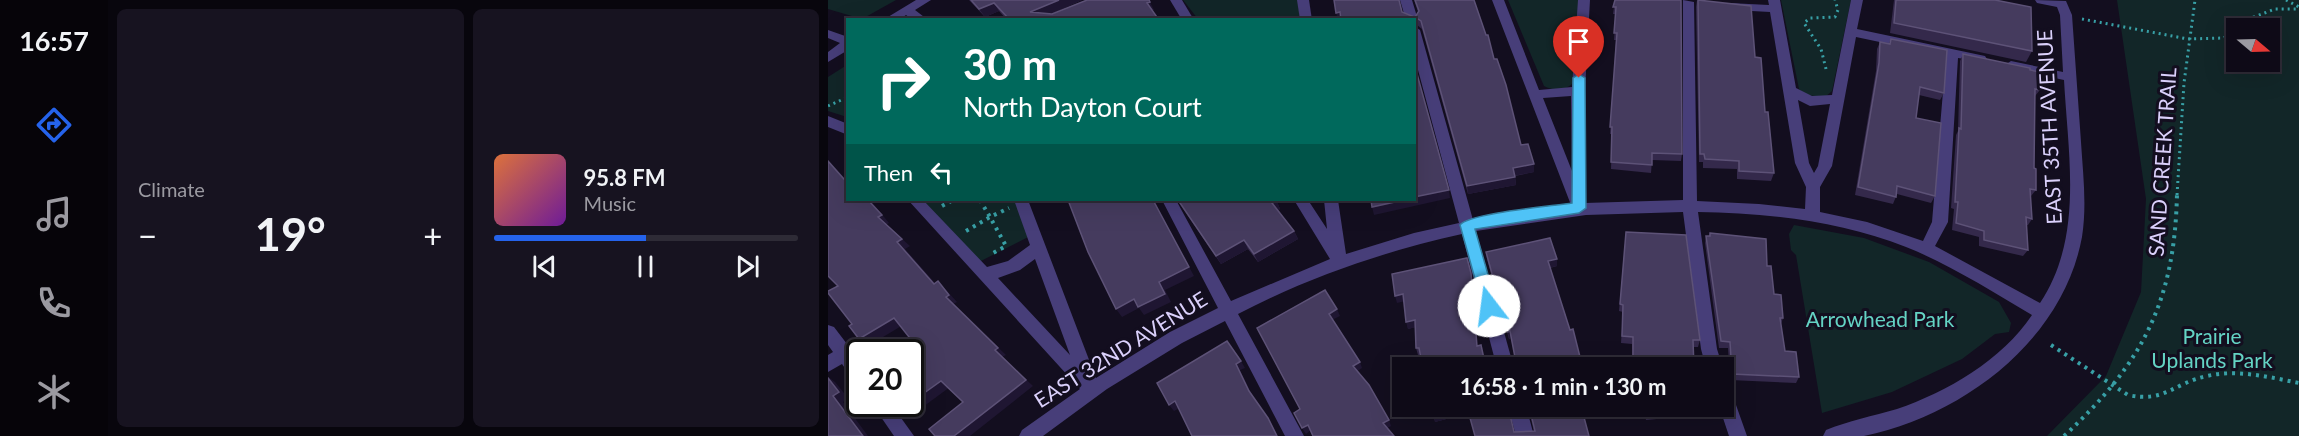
<!DOCTYPE html>
<html lang="en">
<head>
<meta charset="utf-8">
<style>
	body { margin:0; font-family:Lato,sans-serif; background:#171320; color:#f1f3f6; height:100vh; display:flex; flex-direction:column; font-size:22px; white-space:nowrap }
	* { box-sizing:border-box; margin:0 }
	p { font-size:20px; color:#9b9aa1 }
	.icon { flex:none; width:33px; height:33px; fill:none; stroke:currentColor; stroke-width:2; stroke-linecap:round; stroke-linejoin:round }
	.map { position:relative; flex:1; overflow:hidden }
	.side { display:flex; flex-direction:column; gap:9px; padding:9px; background:#08060d; width:720px }
	.side>* { flex:none }
	.guide { position:absolute; left:18px; top:18px; width:570px; height:183px; border-radius:0px; box-shadow:0 6px 24px #0002,0 0 0 2px #2e2b36; background:#00695c; color:#fff; overflow:hidden }
	.needle { width:39px; rotate:109deg }
	.controls { position:absolute; left:1398px; top:18px; display:grid; gap:12px }
	.controls a { display:grid; place-items:center; width:54px; height:54px; border-radius:0px; background:#0e0a17; box-shadow:0 6px 24px #0002,0 0 0 2px #2e2b36; font-size:30px }
	.speed { position:absolute; left:18px; top:339px; display:flex; gap:12px; font-size:30px; font-weight:700; text-align:center }
	.speed>* { display:grid; place-content:center; width:78px; height:78px; border-radius:50%; background:#0e0a17; box-shadow:0 6px 24px #0002,0 0 0 2px #2e2b36; line-height:1 }
	.speed .limit { border:3px solid #111; border-radius:9px; background:#fff; color:#111 }
	.pin { position:absolute; display:grid; place-items:center; width:51px; height:51px; color:#fff; margin:-62px -26px; border-radius:50% 50% 50% 0; rotate:-45deg; box-shadow:0 0 6px #0007 }
	.pin .icon { rotate:45deg }
	.me { position:absolute; width:66px; margin:-33px; rotate:345deg; stroke-linejoin:round; filter:drop-shadow(0 0 4px #0008) }
	.turn { display:flex; align-items:center; gap:21px; height:126px; padding:0 18px; font-size:27px }
	.turn .icon { width:78px; height:78px; stroke-width:2.5 }
	.turn b { display:block; font-size:42px; line-height:51px }
	.then { display:flex; align-items:center; height:57px; padding:0 18px; background:#0003; gap:12px; font-size:22px }
	.big { font-size:45px; font-weight:700; line-height:1.1 }
	.side .card { flex:1; display:flex; flex-direction:column; justify-content:center; gap:9px; min-width:0; padding:0 21px; border-radius:9px; background:#171320 }
	.song { display:flex; align-items:center; gap:18px }
	.cover { width:72px; height:72px; border-radius:9px; background:linear-gradient(135deg,hsl(20 70% 55%),hsl(280 70% 35%)) }
	.played { height:6px; border-radius:3px; background:linear-gradient(90deg,#2563eb 50%,#2e2b36 50%) }
	.keys { display:flex; justify-content:space-around; direction:ltr }
	.heat { display:flex; justify-content:space-between; align-items:center; font-size:33px; direction:ltr }
	.side .tiles { flex:1; display:grid; gap:9px; grid-template-columns:repeat(2,1fr) }
	.trip { position:absolute; left:564px; top:357px; width:342px; height:60px; border-radius:0px; background:#0e0a17; box-shadow:0 6px 24px #0002,0 0 0 2px #2e2b36; font-weight:700; line-height:60px; text-align:center }
	main { display:flex; flex:1; min-height:0 }
	.dock { display:flex; flex-direction:column; width:108px; justify-content:space-around; align-items:center; background:#060409; color:#9b9aa1 }
	.dock .icon { width:42px; height:42px }
	.dock .active { color:#2563eb }
	.dock b { font-size:27px; color:#f1f3f6 }
	.map>svg:first-child { display:block }
</style>
</head>
<body>
<main>
<nav class="dock">
<b>16:57</b>
<svg class="icon active" aria-label="directions" viewBox="0 0 24 24"><path d="M12 3l9 9-9 9-9-9zM9 14v-3h6M13 9l2 2-2 2"/></svg>
<svg class="icon" aria-label="music" viewBox="0 0 24 24"><path d="M9 18V5l10-2v13"/><circle cx="6" cy="18" r="3"/><circle cx="16" cy="16" r="3"/></svg>
<svg class="icon" aria-label="phone" viewBox="0 0 24 24"><path d="M5 4h4l2 5-3 2q2 4 5 5l2-3 5 2v4C11 20 4 13 5 4z"/></svg>
<svg class="icon" aria-label="climate" viewBox="0 0 24 24"><path d="M12 3v18M4 7l16 10M4 17L20 7"/></svg>
</nav>
<section class="side">
<div class="tiles">
<div class="card"><p>Climate</p>
<div class="heat"><a>−</a><b class="big">19°</b><a>+</a></div>
</div>
<div class="card">
<div class="song"><i class="cover"></i><div><b>95.8 FM</b><p>Music</p></div></div>
<div class="played"></div>
<div class="keys"><svg class="icon" aria-label="previous" viewBox="0 0 24 24"><path d="M18 5L8 12l10 7zM5 5v14"/></svg><svg class="icon" aria-label="pause" viewBox="0 0 24 24"><path d="M8 5v14M16 5v14"/></svg><svg class="icon" aria-label="next" viewBox="0 0 24 24"><path d="M6 5l10 7-10 7zM19 5v14"/></svg></div>
</div>
</div>
</section>
<div class="map">
<svg width="1471" height="436" viewBox="0 0 1471 436">
	<rect width="100%" height="100%" fill="#130e1f"/>
	<!-- green -->
	<g fill="#122628" fill-rule="evenodd">
		<polygon points="0,0 68,0 34,19 0,9"/>
		<polygon points="355,0 470,0 472,19 370,19"/>
		<path d="M680 0H752L745 83C737 91 725 91 716 86Z"/>
		<polygon points="953,0 1023,0 1004,91 997,97 977,95 971,89"/>
		<path d="M1289 0H1471V436H1219L1278 376 1313 292 1318 199ZM1408 28H1442V62H1408Z"/>
		<polygon points="19,65 19,117 0,111 0,77"/>
		<polygon points="92,200 193,200 206,234 147,264"/>
		<polygon points="966,225 1036,238 1101,262 1171,302 1183,323 1181,332 1167,334 1134,359 1064,392 994,413 968,255 963,250 961,234"/>
	</g>
	<g fill="none" stroke-linecap="round" stroke-linejoin="round">
		<!-- path-far1 -->
		<g stroke="#38a0a6" stroke-width="3" stroke-dasharray="2 4" stroke-linecap="butt">
			<polyline points="1458,0 1471,7"/>
			<polyline points="1254,19 1360,39 1396,38 1418,20 1447,9 1471,9"/>
			<polyline points="998,69 993,49 976,23 982,18 1007,17 1010,10 1007,0"/>
			<polyline points="0,106 20,97"/>
			<polyline points="1349,195 1356,83 1367,0"/>
		</g>
		<!-- path -->
		<g stroke="#38a0a6" stroke-width="4" stroke-dasharray="3 5" stroke-linecap="butt">
			<polyline points="152,200 162,217 181,208"/>
			<polyline points="114,206 125,200"/>
			<polyline points="138,231 162,217 178,246 165,253"/>
			<path d="M1223 345 1300 395C1336 403 1346 383 1379 376 1409 369 1441 377 1471 383"/>
			<path d="M1236 436C1315 363 1347 301 1349 193"/>
		</g>
		<!-- minor -->
		<g fill="#473e79" fill-rule="evenodd">
			<polygon points="88,0 103,0 87,10 100,20 85,20 78,15 71,20 55,20"/>
			<polygon points="342,0 354,0 366,20 354,20"/>
			<polygon points="469,0 481,0 484,20 472,20"/>
			<polygon points="572,0 584,0 590,20 588,23 586,20 578,20"/>
			<path d="M664 0H676L711 90 744 87 750 0H762L757 90V203L855 200V0L866 2 869 201 931 204 977 209 978 187 967 163 942 12 905 10 901 9V3L941 5 940 0H952L968 88 984 96 1004 95 1023 0H1035L1029 29 1157 56 1159 59 1157 62 1130 58 1120 222 1107 246 1212 303C1256 237 1240 155 1236 80L1183 69 1177 65 1183 61 1235 72 1232 15 1229 7 1209 3 1207 0 1238 1 1244 15C1247 57 1250 100 1253 142 1255 174 1259 205 1254 237 1235 340 1136 415 1036 436 1023 436 1008 436 995 436L998 430C1020 421 1045 416 1069 409 1119 392 1174 360 1204 315 1163 291 1123 265 1078 247 1013 221 940 213 870 212L889 349 895 368H878L873 349 855 212 758 215 648 231 686 368H669L634 234C557 251 481 277 410 314L476 436H457L397 321 354 343 279 389 215 436H191L194 430 252 389 80 200H95L159 267 180 261 202 245 186 200H200L268 378 342 332 390 308 334 200H348L403 301 502 259 466 200H480L499 229 496 200H510L518 254 586 233 631 223 586 55V26L592 30 645 220 743 205ZM1028 37 1118 56 1104 222 1095 241 1039 222 992 212V187L1004 166ZM743 96 744 171 715 98ZM970 100 982 106 1002 104 990 166 986 173 981 163ZM207 259 242 355 170 278 192 270Z"/>
			<polygon points="0,30 20,37 20,50 0,62 0,52 12,43 0,38"/>
			<polygon points="0,116 20,124 20,135 0,127"/>
			<polygon points="0,325 6,327 32,361 32,383 26,381 14,364 0,372 0,355 5,352 0,345"/>
			<polygon points="896,386 902,388 919,436 901,436 891,406 896,406"/>
			<polygon points="44,404 63,404 86,436 66,436"/>
			<polygon points="680,406 698,406 706,436 688,436"/>
		</g>
	</g>
	<!-- wall -->
	<g fill="#34294b">
		<polygon points="141,0 254,0 222,14 326,10 324,10 331,20 179,20 171,11 157,17"/>
		<polygon points="586,0 646,0 693,145 706,164 706,172 687,176 688,185 640,194 594,29 589,25 587,17 590,12"/>
		<polygon points="787,0 854,154 853,161 824,160 823,173 783,169 784,134 782,134 788,40 786,40 788,14 785,14"/>
		<polygon points="869,0 927,57 946,173 943,181 909,179 909,169 875,168 875,162 871,162 868,7"/>
		<polygon points="1066,0 1167,0 1204,51 1198,62 1062,33"/>
		<polygon points="1063,39 1116,93 1112,100 1091,95 1088,118 1107,196 1103,203 1069,194 1065,204 1027,195 1048,71 1049,49 1052,42 1061,43"/>
		<polygon points="1135,54 1202,70 1212,90 1207,96 1206,168 1208,190 1203,196 1202,196 1204,219 1200,225 1198,225 1200,250 1195,256 1151,246 1151,237 1124,230 1126,209 1123,208 1128,135 1130,131 1132,61"/>
		<polygon points="349,200 448,200 452,209 450,210 466,231 470,239 430,262 420,249 393,264"/>
		<polygon points="798,232 872,340 870,347 866,347 866,368 804,368 804,344 793,343 795,312 791,311"/>
		<polygon points="882,233 939,266 946,294 955,318 953,324 957,351 971,377 968,383 902,380 900,348 891,348 877,243 878,236 881,236"/>
		<polygon points="658,252 729,266 722,268 742,330 753,361 756,368 689,368 683,338 681,339 659,259"/>
		<polygon points="644,280 649,346 590,355 588,348 587,327 580,329 576,301 569,303"/>
		<polygon points="604,406 680,406 686,432 706,432 700,406 753,406 761,436 647,436 641,413 607,422"/>
		<polygon points="815,406 884,406 884,408 882,414 818,420"/>
	</g>
	<!-- shaded-wall -->
	<g fill="#1f1632">
		<polygon points="231,0 254,0 209,20 202,12"/>
		<polygon points="322,2 326,10 323,11 319,3"/>
		<polygon points="166,3 171,11 157,17 151,9"/>
		<polygon points="512,12 514,20 510,20 508,13"/>
		<polygon points="706,164 706,172 685,176 685,168"/>
		<polygon points="687,177 688,185 640,194 639,186"/>
		<polygon points="621,190 622,198 546,215 544,207 576,200 586,200 586,197"/>
		<polygon points="40,200 42,200 61,223 58,225 50,217"/>
		<polygon points="325,200 366,276 337,290 343,302 316,315 311,308 294,317 288,309 331,282"/>
		<polygon points="449,201 452,209 448,212 444,203"/>
		<polygon points="466,231 470,239 430,262 426,254"/>
		<polygon points="74,239 82,246 77,249 114,291 106,284 69,242"/>
		<polygon points="416,240 420,249 393,264 388,256"/>
		<polygon points="729,259 729,266 720,268 720,261"/>
		<polygon points="110,281 129,302 125,304 178,355 174,357 205,386 142,436 126,436 167,350 118,297"/>
		<polygon points="575,294 577,301 569,303 567,296"/>
		<polygon points="509,309 512,316 504,320 501,314"/>
		<polygon points="66,318 75,325 40,346 31,339"/>
		<polygon points="587,320 589,327 580,329 578,322"/>
		<polygon points="682,331 683,338 681,339 680,332"/>
		<polygon points="413,361 417,368 412,370 425,397 421,391 408,364"/>
		<polygon points="532,362 534,368 528,372 525,366"/>
		<polygon points="0,377 7,382 20,398 15,402 40,436 35,436 5,396"/>
		<polygon points="113,381 122,387 88,412 79,405"/>
		<polygon points="347,401 352,408 346,411 341,405"/>
		<polygon points="639,407 641,413 607,422 606,416"/>
		<polygon points="561,420 563,426 558,429 555,423"/>
		<polygon points="480,425 483,430 478,434 474,428"/>
	</g>
	<!-- building -->
	<g fill="#453b5e" stroke="#5d5277" stroke-width="1.5">
		<polygon points="143,0 231,0 202,12 224,14 259,0 321,0 322,2 319,3 331,20 182,20 166,3 151,9"/>
		<polygon points="506,0 571,0 574,12 584,16 582,18 582,20 513,20 512,12 508,13"/>
		<polygon points="587,0 646,0 658,35 660,35 666,59 669,59 678,85 693,145 700,144 706,164 685,168 687,177 639,186 593,21 587,17 591,11"/>
		<polygon points="787,0 853,0 854,154 824,153 824,165 783,162 784,127 782,127 789,33 786,33 788,7 785,7"/>
		<polygon points="870,0 923,6 927,57 933,58 937,112 940,112 946,173 911,171 911,161 877,159 876,154 872,154"/>
		<polygon points="1068,0 1167,0 1203,7 1204,51 1066,23"/>
		<polygon points="1063,39 1119,50 1116,93 1092,87 1088,118 1113,123 1107,196 1069,186 1068,197 1030,187 1051,63 1052,42 1062,44"/>
		<polygon points="1135,54 1202,68 1202,70 1212,72 1212,90 1207,89 1206,168 1208,169 1208,190 1202,189 1204,219 1198,217 1200,250 1156,240 1156,231 1128,223 1130,202 1127,202 1131,128 1133,129"/>
		<polygon points="586,63 621,190 586,197"/>
		<polygon points="0,161 16,179 20,177 20,200 40,200 54,215 50,217 74,239 69,242 106,284 110,281 121,295 118,297 170,348 167,350 198,380 126,436 107,436 101,429 135,402 113,381 82,403 82,352 72,352 85,342 66,318 31,339 21,326 24,324 0,293 0,291 10,286 0,276"/>
		<polygon points="240,200 325,200 361,267 331,282 337,294 310,307 306,299 288,309 260,252"/>
		<polygon points="350,200 448,200 449,201 444,203 466,231 426,254 416,240 388,256"/>
		<polygon points="543,200 576,200 544,207"/>
		<polygon points="798,232 858,235 872,340 865,340 866,368 805,368 805,337 794,336 795,305 792,304"/>
		<polygon points="882,233 938,239 939,266 943,266 946,294 953,295 955,318 952,318 957,351 968,352 971,377 904,374 902,342 893,341 878,236 882,236"/>
		<polygon points="722,238 729,259 720,261 742,330 745,329 753,361 755,361 756,368 689,368 682,331 680,332 658,252"/>
		<polygon points="639,258 643,273 649,346 653,345 658,368 595,368 591,348 588,348 587,320 578,322 575,294 567,296 564,274"/>
		<polygon points="497,290 509,309 501,314 532,362 525,366 541,385 561,420 555,423 566,436 485,436 480,425 474,428 466,413 472,409 429,328"/>
		<polygon points="399,341 413,361 408,364 421,391 440,418 449,436 364,436 347,401 341,405 329,383"/>
		<polygon points="0,378 11,392 5,396 35,436 0,436"/>
		<polygon points="604,406 680,406 686,432 707,431 701,406 753,406 761,436 647,436 639,407 606,416"/>
		<polygon points="817,406 884,406 884,408 819,414"/>
	</g>
	<!-- route -->
	<path fill="#4fc3f7" stroke="#337fa1" stroke-width="1.5" d="M751 74 757 78 758 208 751 213 647 229 669 306 667 311 661 313 656 311 632 225C640 213 726 206 744 203L745 78Z"/>
	<g text-anchor="middle" stroke-width="6" stroke-linejoin="round" paint-order="stroke">
		<!-- street labels -->
		<g font-size="21" fill="#dad0fb" stroke="#130e1f">
			<text transform="translate(1222 127) rotate(-93)" y="7">EAST 35TH AVENUE</text>
			<text transform="translate(1335 162) rotate(-86)" y="7">SAND CREEK TRAIL</text>
			<text transform="translate(293 350) rotate(-32)" y="7">EAST 32ND AVENUE</text>
		</g>
		<!-- park labels -->
		<g font-size="21" fill="#64d3c4" stroke="#130e1f">
			<text x="1052" y="327">Arrowhead Park</text>
			<text x="1384" y="344">Prairie<tspan x="1384" dy="24">Uplands Park</tspan></text>
		</g>
	</g>
</svg>
<div class="controls">
<a><svg class="needle" viewBox="-14 -14 28 28"><path d="M0-13l5 13h-10z" fill="#e53935"/><path d="M0 13l5-13h-10z" fill="#9b9aa1"/></svg></a>
</div>
<div class="speed"><div class="limit">20</div></div>
<div class="pin" style="left:751px;top:78px;background:#d93025"><svg class="icon" aria-label="arrive" viewBox="0 0 24 24"><path d="M6 21V4h12l-3 4 3 4H6"/></svg></div>
<svg class="me" style="left:661px;top:306px" viewBox="-20 -20 40 40"><circle r="19" fill="#fff"/><path d="M0-13L10 11 0 6-10 11z" fill="#4fc3f7"/></svg>
<div class="trip">16:58 · 1 min · 130 m</div>
<div class="guide">
<div class="turn"><svg class="icon" aria-label="right" viewBox="0 0 24 24"><path d="M7 20v-9h11M14 6l5 5-5 5"/></svg><div><b>30 m</b>North Dayton Court</div></div>
<div class="then">Then<svg class="icon" aria-label="left" viewBox="0 0 24 24"><path d="M17 20v-9H6M10 6l-5 5 5 5"/></svg></div>
</div>
</div>
</main>
</body>
</html>
